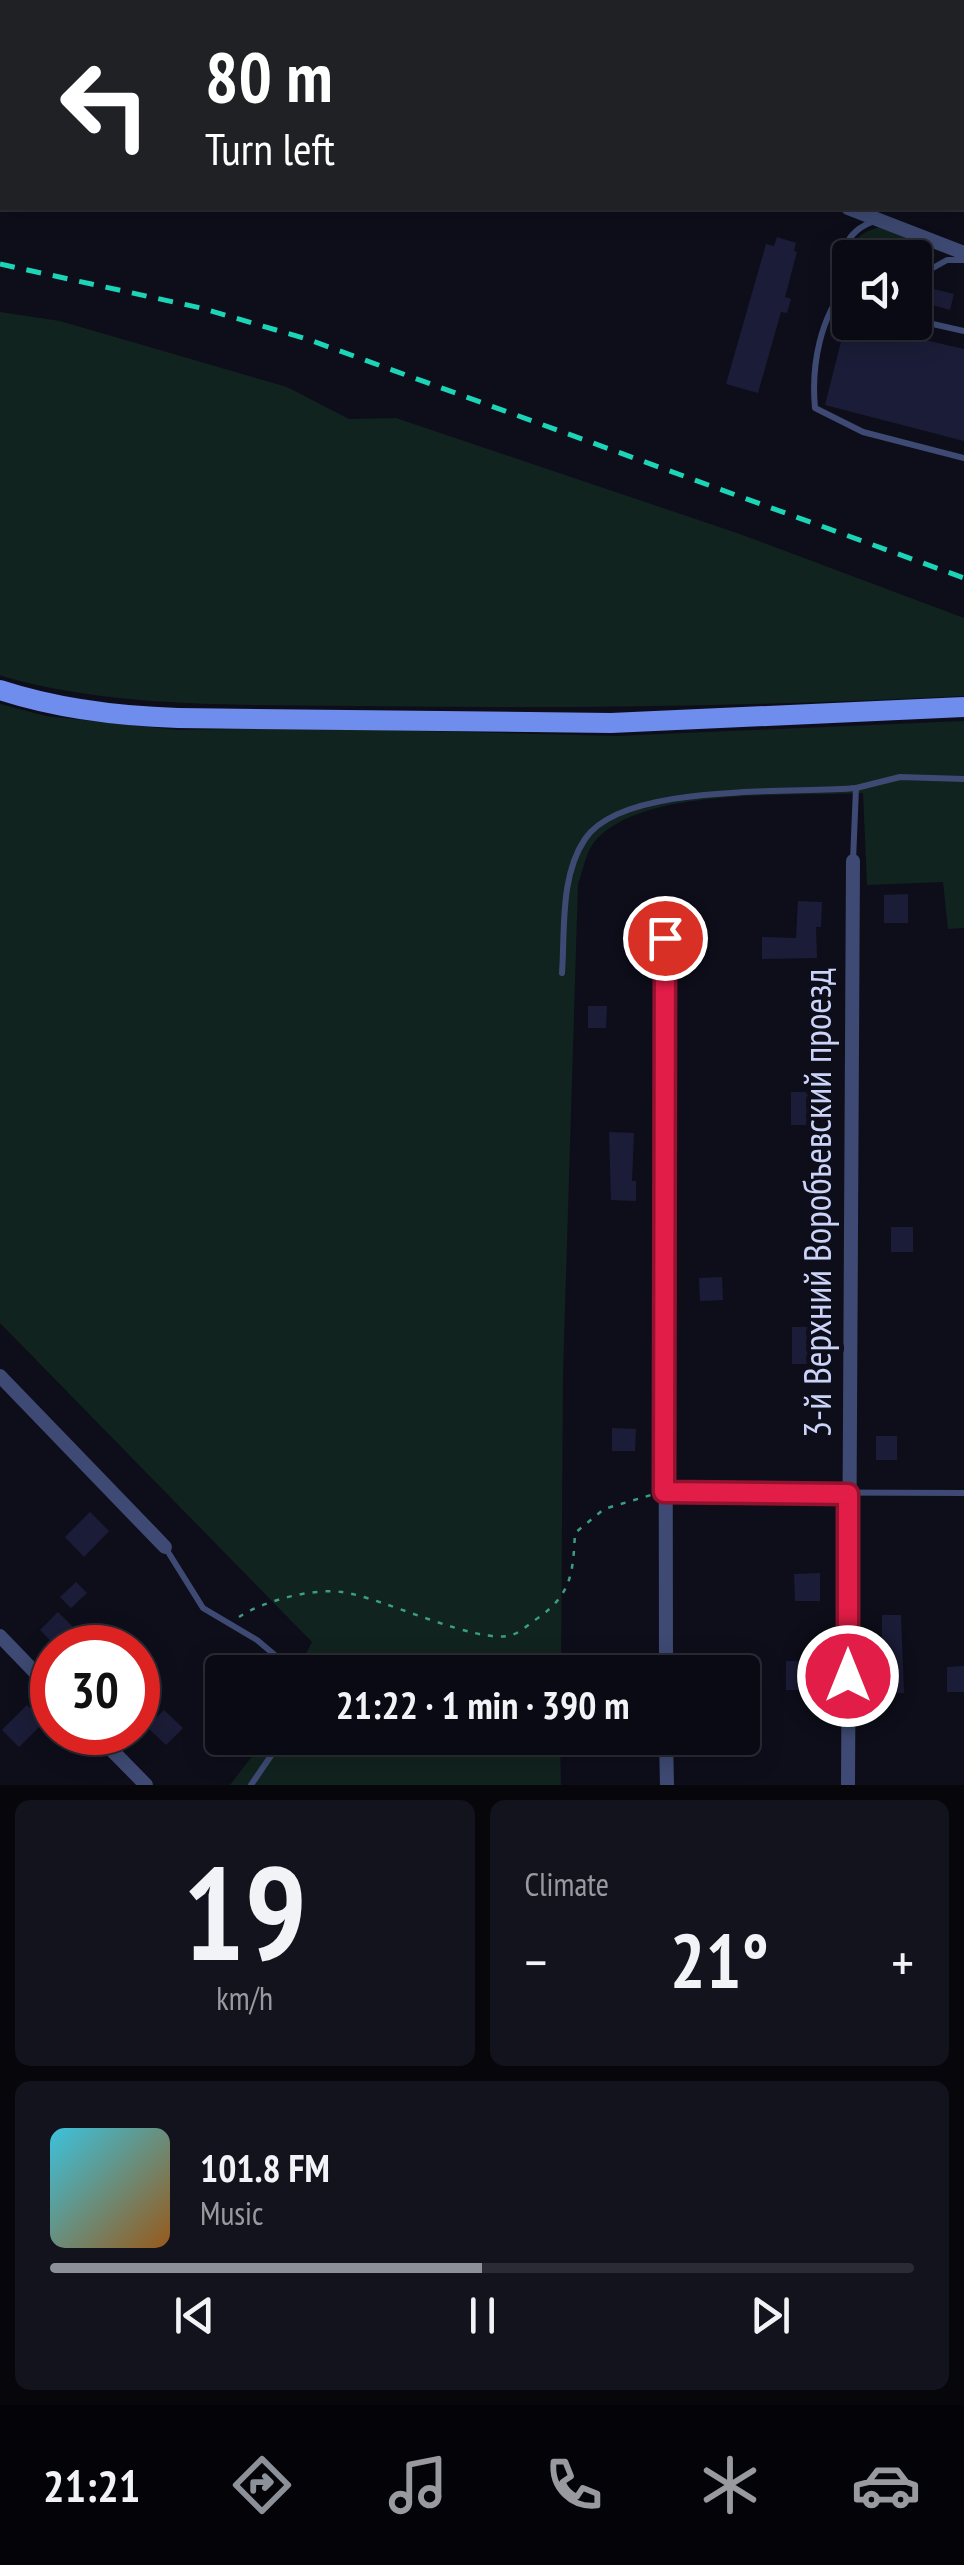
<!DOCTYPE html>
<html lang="en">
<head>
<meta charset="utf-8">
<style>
	body { margin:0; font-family:"PT Sans Narrow",sans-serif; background:#13131d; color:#f1f3f6; height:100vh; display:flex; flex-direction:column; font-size:38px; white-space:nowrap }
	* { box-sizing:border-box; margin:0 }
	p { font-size:32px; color:#999aa0 }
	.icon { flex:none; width:55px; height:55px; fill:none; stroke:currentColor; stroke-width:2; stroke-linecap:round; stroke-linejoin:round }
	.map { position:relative; height:1785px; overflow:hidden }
	.drawer { display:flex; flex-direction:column; gap:15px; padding:15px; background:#06060b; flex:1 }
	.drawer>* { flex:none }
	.guide { position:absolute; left:0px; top:0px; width:965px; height:210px; box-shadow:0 5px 25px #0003,0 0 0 2px #2a2b34; background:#202124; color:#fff; overflow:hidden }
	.tools { position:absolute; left:832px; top:240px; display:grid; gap:20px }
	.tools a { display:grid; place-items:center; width:100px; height:100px; border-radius:10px; background:#0a0a14; box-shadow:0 5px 25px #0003,0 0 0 2px #2a2b34; font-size:50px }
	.speed { position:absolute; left:30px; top:1625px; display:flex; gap:20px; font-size:50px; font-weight:700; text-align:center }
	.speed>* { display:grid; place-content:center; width:130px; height:130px; border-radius:50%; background:#0a0a14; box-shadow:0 5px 25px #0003,0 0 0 2px #2a2b34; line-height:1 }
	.speed .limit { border:15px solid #d22; background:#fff; color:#111 }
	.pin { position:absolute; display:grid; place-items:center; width:85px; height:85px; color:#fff; margin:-42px; border:5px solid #fff; border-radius:50%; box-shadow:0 2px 10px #0007 }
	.me { position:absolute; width:110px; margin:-55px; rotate:0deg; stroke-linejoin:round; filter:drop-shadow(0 0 8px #0008) }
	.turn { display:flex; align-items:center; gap:35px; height:210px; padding:0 40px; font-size:45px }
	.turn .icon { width:130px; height:130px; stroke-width:2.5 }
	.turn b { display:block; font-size:70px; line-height:85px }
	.big { font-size:75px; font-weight:700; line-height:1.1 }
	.drawer .tile { flex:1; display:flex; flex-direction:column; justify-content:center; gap:15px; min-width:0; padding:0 35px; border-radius:15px; background:#13131d }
	.drawer .dial { align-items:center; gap:0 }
	.dial b { font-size:130px; line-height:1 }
	.song { display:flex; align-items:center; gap:30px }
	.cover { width:120px; height:120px; border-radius:15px; background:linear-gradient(135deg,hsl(190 70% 55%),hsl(30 70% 35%)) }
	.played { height:10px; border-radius:5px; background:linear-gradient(90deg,#8c9099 50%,#2a2b34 50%) }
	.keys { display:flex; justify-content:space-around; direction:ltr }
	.heat { display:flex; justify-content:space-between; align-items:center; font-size:55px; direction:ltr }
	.drawer .tiles { flex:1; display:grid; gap:15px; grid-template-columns:1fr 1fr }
	.tile:last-child { grid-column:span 2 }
	.trip { position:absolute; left:205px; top:1655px; width:555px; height:100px; border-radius:10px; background:#0a0a14; box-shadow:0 5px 25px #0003,0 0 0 2px #2a2b34; font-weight:700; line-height:100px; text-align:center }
	.tabs { display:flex; height:160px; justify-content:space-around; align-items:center; background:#040408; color:#999aa0 }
	.tabs .icon { width:70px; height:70px }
	.tabs .current { color:#8c9099 }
	.tabs b { font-size:45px; color:#f1f3f6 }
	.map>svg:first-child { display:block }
</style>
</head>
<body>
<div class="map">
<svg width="964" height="1785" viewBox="0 0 964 1785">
	<rect width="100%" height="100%" fill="#0d0e1a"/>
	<!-- green -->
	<g fill="#11231e">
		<path d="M880 227 928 247 935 255 915 267V258H850V262C849 241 861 232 880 227Z"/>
		<path d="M0 312 60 321 287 387 349 419 396 418 737 533 964 618V696C762 706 561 709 359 706 241 704 120 709 5 677L0 675Z"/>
		<path d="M0 704 46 716 178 730 303 728 616 736 964 721V928L948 929 943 882 867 885 863 793C792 797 643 786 595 841 586 851 583 871 578 884L563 1373 561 1672H297L312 1642 0 1323Z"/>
		<polygon points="266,1738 560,1738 561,1785 230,1785"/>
	</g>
	<!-- building -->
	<g fill="#1b1d38">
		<polygon points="777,237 796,243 794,251 797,252 785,297 791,299 787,313 781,312 758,393 726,384 766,244 774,246"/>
		<polygon points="929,288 954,294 950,310 925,303"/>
		<polygon points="846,322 964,349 964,441 825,405"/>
		<polygon points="908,894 908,923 884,923 884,895"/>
		<polygon points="798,901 822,902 821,927 816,927 817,958 762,959 762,937 796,938"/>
		<polygon points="588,1006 607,1006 606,1028 588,1028"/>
		<polygon points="791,1092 814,1092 813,1125 791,1125"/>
		<polygon points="609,1132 634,1133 632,1181 636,1181 636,1201 611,1200"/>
		<rect x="891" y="1227" width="22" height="25"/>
		<polygon points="722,1277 723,1300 700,1301 699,1278"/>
		<rect x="792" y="1327" width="24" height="37"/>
		<polygon points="612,1428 636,1429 635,1451 612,1451"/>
		<rect x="876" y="1436" width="21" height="24"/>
		<polygon points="90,1512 109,1531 84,1557 65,1537"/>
		<polygon points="820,1573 820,1601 795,1601 794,1574"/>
		<polygon points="76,1582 87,1593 71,1608 60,1597"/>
		<polygon points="58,1612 73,1627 55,1645 40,1630"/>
		<polygon points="882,1615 901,1615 904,1693 881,1693"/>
		<rect x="786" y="1661" width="26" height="29"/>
		<polygon points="964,1666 964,1692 947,1692 947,1667"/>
		<polygon points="27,1705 44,1722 19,1747 2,1730"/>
		<polygon points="164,1710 183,1728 166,1745 147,1727"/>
	</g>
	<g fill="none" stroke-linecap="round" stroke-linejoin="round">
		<!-- path -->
		<path stroke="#3b9e7e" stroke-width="2.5" stroke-dasharray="5 8" stroke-linecap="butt" d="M239 1617C263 1601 312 1588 342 1592 381 1597 480 1646 512 1635 521 1632 530 1623 538 1618 572 1594 573 1572 575 1533L604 1509 651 1495"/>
		<!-- lane -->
		<g stroke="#3e4a73" stroke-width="6">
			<polyline points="297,2 297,0"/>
			<polyline points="0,72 2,62"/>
			<polyline points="0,138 2,139"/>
			<polyline points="915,278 947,260 964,260"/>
			<path d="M848 283C820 318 811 365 815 408L863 432 964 458"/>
			<path d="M848 284C839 256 843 233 872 222"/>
			<polyline points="915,320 964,331"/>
			<polyline points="856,788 900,777 964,779"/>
			<path d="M562 973C565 929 560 876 585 839 623 782 790 794 856 788L853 861"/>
			<polyline points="665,1492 964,1493"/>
			<polyline points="165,1547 203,1608 257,1640 289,1667 289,1672"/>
			<polyline points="251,1785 283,1738"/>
		</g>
		<!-- street -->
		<g stroke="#3e4a73" stroke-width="14">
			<polyline points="738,0 745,2"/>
			<polyline points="727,2 727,0"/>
			<polyline points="962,71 964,72"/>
			<polyline points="848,208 964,253"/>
			<polyline points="665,938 666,1672"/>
			<polyline points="0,1376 165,1547"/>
			<polyline points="0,1636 52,1690"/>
			<polyline points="94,1732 146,1785"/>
			<polyline points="666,1738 667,1785"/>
			<polyline points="848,1785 853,861"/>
		</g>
		<!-- secondary -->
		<path stroke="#6f8dec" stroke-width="20" d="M0 690C58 709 116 716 178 718L611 723 964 707"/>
		<!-- rail -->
		<polyline stroke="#1cd5b7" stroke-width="5" stroke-dasharray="15 12" stroke-linecap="butt" points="0,264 201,308 307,339 964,578"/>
	</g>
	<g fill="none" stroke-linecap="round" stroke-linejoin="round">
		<defs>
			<polyline id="route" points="665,938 664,1492 848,1494 848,1676"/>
		</defs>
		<!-- route casing -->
		<use href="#route" stroke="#92132f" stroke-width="25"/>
		<!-- route -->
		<use href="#route" stroke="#e11d48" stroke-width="18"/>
	</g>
	<g text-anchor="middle" stroke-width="10" stroke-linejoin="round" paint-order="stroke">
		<!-- street labels -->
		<g font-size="38" fill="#ccd3f8" stroke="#0d0e1a">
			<text transform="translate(818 1203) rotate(-90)" y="13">3-й Верхний Воробъевский проезд</text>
		</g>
	</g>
</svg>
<div class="tools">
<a><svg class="icon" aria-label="sound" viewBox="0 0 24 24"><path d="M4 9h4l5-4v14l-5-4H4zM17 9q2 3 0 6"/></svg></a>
</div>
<div class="speed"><div class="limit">30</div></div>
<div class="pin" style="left:665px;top:938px;background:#d93025"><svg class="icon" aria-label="arrive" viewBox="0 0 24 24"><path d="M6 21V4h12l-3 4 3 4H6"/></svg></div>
<svg class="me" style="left:848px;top:1676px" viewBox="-20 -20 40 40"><circle r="17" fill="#e11d48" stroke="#fff" stroke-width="3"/><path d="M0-11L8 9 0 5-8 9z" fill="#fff"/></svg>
<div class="trip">21:22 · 1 min · 390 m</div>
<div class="guide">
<div class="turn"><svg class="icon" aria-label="left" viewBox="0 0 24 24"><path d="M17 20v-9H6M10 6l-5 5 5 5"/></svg><div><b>80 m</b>Turn left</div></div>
</div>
</div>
<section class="drawer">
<div class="tiles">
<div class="tile dial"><b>19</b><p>km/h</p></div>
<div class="tile"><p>Climate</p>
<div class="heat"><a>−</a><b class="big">21°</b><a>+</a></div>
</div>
<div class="tile">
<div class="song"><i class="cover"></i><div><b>101.8 FM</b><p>Music</p></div></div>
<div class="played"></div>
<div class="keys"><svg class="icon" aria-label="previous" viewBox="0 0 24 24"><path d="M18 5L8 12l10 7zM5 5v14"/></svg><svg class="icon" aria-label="pause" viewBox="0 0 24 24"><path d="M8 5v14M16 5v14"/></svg><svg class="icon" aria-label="next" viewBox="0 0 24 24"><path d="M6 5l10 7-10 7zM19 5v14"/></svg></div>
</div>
</div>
</section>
<nav class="tabs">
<b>21:21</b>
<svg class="icon current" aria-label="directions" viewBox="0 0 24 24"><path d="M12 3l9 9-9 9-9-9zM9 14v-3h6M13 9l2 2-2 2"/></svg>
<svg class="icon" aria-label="music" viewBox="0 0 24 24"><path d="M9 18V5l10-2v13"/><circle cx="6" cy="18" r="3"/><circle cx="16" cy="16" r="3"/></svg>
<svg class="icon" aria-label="phone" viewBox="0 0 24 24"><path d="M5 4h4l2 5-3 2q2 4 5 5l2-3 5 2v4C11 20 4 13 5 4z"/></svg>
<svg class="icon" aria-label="climate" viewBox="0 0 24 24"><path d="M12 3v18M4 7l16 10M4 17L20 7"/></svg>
<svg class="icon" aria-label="car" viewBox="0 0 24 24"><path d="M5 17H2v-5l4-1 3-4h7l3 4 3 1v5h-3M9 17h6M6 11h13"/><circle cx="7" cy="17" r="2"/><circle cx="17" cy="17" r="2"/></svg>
</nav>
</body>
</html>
